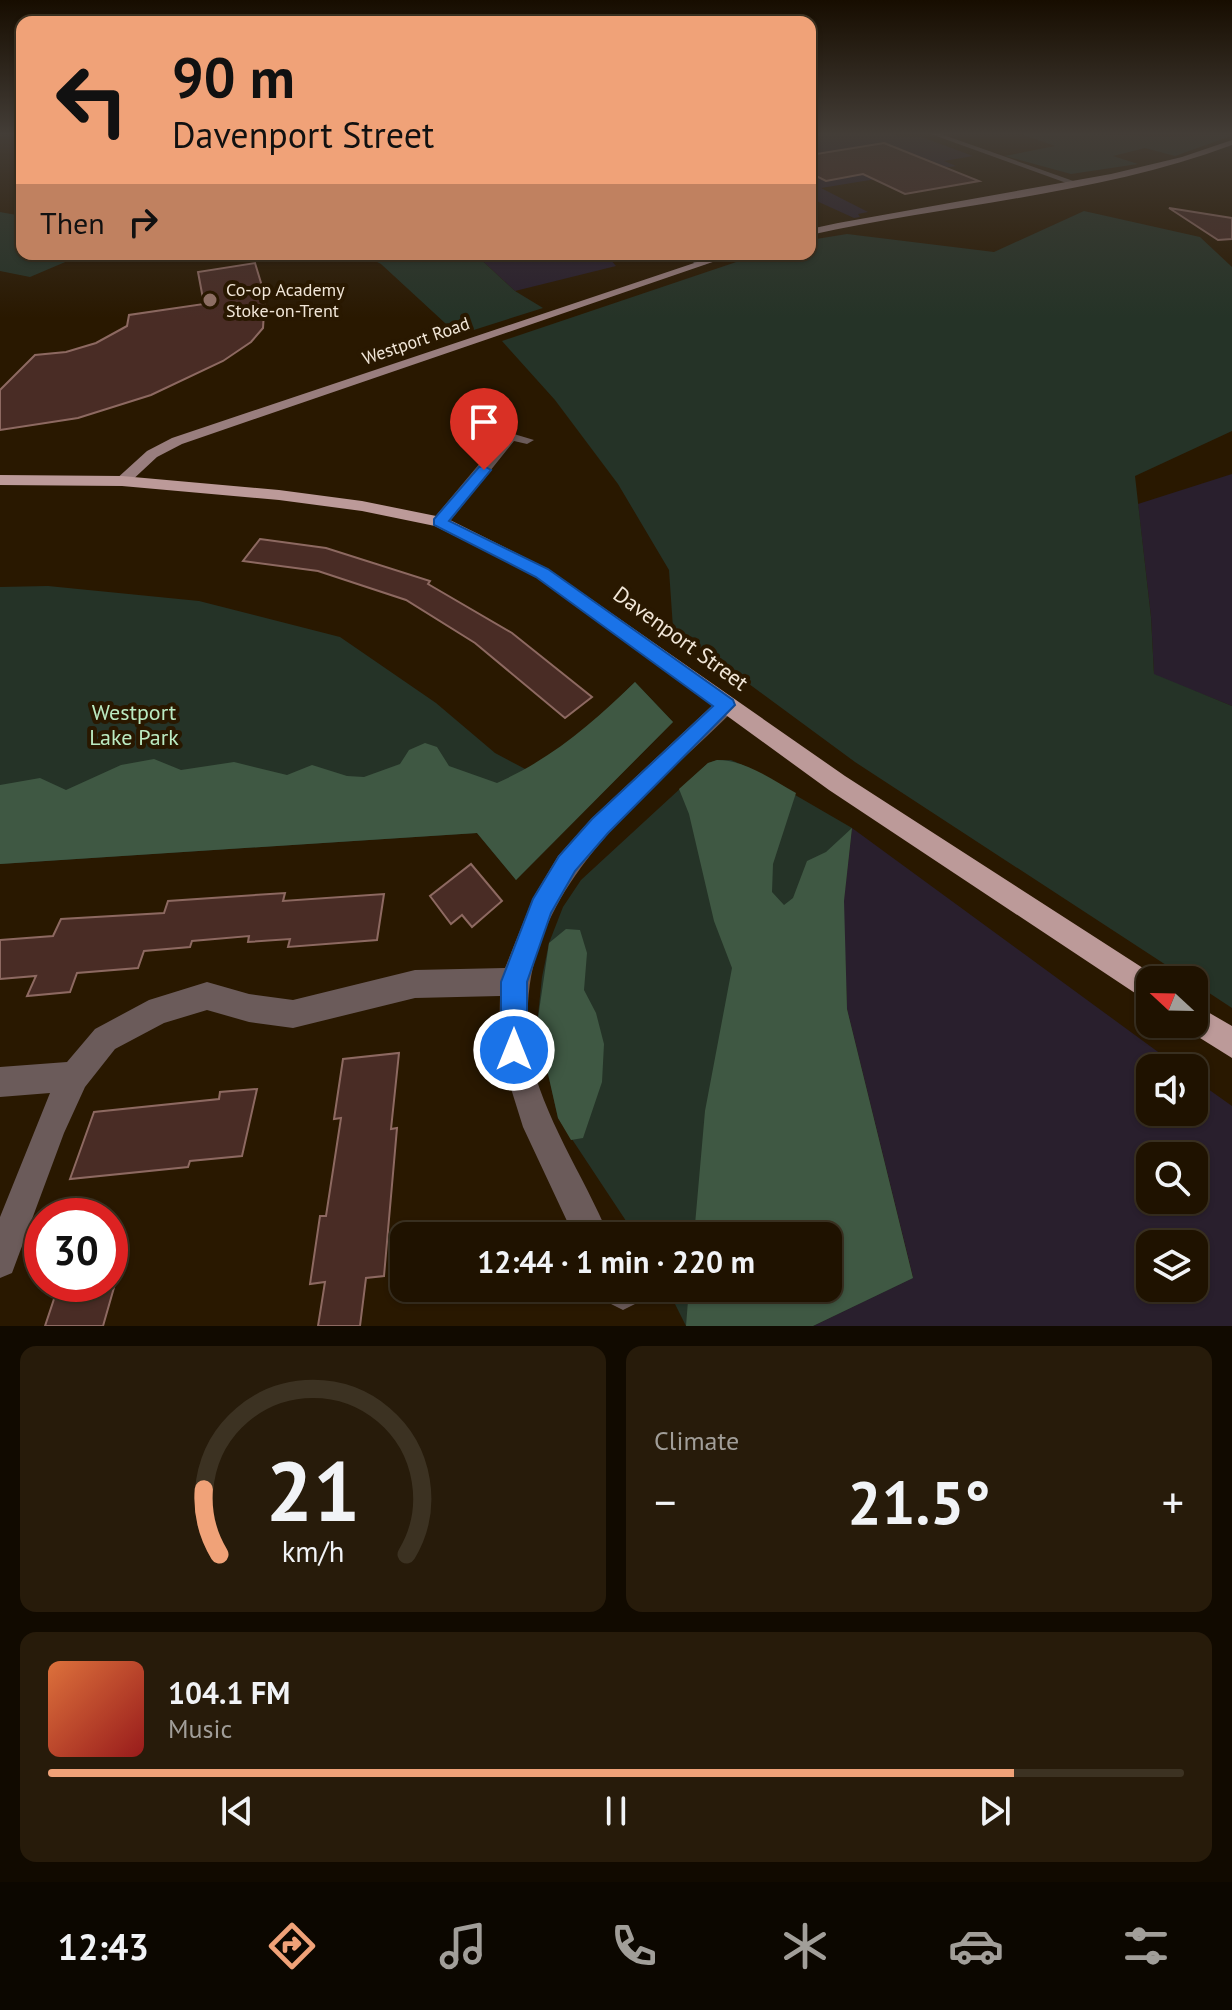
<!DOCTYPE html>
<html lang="en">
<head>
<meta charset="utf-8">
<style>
	body { margin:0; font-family:"PT Sans",sans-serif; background:#271b0a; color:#f1f3f6; height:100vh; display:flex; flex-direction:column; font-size:30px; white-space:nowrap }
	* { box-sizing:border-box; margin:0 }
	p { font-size:26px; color:#a19e99 }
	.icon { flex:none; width:44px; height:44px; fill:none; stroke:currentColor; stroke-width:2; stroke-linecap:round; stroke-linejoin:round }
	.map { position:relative; height:1326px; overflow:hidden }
	.panel { display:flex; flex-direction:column; gap:20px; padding:20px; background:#110a00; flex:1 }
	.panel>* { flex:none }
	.guide { position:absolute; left:16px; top:16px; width:800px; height:244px; border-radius:16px; box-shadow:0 2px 6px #0004,0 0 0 2px #3c3222; background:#f0a278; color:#111; overflow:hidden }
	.needle { width:52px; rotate:292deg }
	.controls { position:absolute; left:1136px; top:966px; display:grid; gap:16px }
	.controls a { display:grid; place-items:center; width:72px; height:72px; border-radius:16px; background:#1f1200; box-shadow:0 2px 6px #0004,0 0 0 2px #3c3222; font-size:40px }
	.speed { position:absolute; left:24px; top:1198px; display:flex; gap:16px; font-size:40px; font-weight:700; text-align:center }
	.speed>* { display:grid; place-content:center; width:104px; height:104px; border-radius:50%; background:#1f1200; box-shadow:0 2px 6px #0004,0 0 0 2px #3c3222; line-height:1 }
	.speed .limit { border:12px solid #d22; background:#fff; color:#111 }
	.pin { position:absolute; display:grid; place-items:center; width:68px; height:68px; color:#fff; margin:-82px -34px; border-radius:50% 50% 50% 0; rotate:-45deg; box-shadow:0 0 8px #0007 }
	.pin .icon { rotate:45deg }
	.me { position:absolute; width:88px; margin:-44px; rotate:0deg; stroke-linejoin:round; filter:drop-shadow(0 0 6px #0008) }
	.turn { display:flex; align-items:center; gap:28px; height:168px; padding:0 24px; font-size:36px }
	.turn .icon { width:104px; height:104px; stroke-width:2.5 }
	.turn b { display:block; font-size:56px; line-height:68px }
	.then { display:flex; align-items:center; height:76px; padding:0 24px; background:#0003; gap:16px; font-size:30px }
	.big { font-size:60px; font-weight:800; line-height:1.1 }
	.panel .card { flex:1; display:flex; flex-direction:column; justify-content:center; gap:12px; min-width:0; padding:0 28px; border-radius:16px; background:#271b0a }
	.panel .dial { align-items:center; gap:0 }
	.dial svg { height:208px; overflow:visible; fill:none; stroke:#3c3222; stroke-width:7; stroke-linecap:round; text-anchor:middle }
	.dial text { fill:#f1f3f6; stroke:none }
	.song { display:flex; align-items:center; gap:24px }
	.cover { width:96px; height:96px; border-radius:12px; background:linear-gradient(135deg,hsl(20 70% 55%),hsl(0 70% 35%)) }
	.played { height:8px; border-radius:4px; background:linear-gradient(90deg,#f0a278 85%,#3c3222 85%) }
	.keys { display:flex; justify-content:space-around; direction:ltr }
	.heat { display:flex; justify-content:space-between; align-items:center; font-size:44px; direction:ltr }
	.panel .tiles { flex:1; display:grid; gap:20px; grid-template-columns:1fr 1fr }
	.card:last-child { grid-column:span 2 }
	.trip { position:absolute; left:390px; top:1222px; width:452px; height:80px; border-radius:16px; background:#1f1200; box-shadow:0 2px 6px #0004,0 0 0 2px #3c3222; font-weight:800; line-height:80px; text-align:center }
	.menu { display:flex; height:128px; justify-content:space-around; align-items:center; background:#0c0700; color:#a19e99 }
	.menu .icon { width:56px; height:56px }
	.menu .on { color:#f0a278 }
	.menu b { font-size:36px; color:#f1f3f6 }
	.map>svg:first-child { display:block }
</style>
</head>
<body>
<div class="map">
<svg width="1232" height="1326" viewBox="0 0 1232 1326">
	<rect width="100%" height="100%" fill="#291800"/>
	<!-- industrial -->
	<g fill="#291f2d" fill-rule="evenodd">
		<polygon points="810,133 889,133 901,137 922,137 973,156 944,161 956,166 821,188 868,212 858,214 860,217 854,218 810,198"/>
		<polygon points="475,254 606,254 616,266 515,291"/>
		<polygon points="1232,474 1232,706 1154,675 1151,617 1138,504"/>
		<path d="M852 828 1180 1068H1150V1112H1194V1079L1232 1106V1326H813L913 1277 847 1009 843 906ZM1150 1156H1194V1200H1150ZM1150 1244H1194V1288H1150Z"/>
	</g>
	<!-- green -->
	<g fill="#253327">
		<path d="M1018 133C1068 133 1118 135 1168 137 1189 137 1209 133 1231 136L1175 156 1145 148 1113 156 1138 164 1071 174 1005 156 1055 146Z"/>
		<polygon points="1084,211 1200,237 1232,267 1232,431 1135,476 1151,617 1154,674 1232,706 1232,1008 1194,983 1194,980 1189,980 855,762 673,628 669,570 618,484 555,400 502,341 760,254 810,254 810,240 847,234 994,252"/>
		<polygon points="0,212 22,216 22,254 84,254 30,277 0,271"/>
		<polygon points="362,254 475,254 515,291 543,308 458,335 381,264"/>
		<polygon points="48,586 199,601 340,637 436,703 495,753 527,770 587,729 635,682 673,722 516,880 477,833 0,864 0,587"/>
		<polygon points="717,760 731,760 747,767 852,828 843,906 847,1009 913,1278 813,1326 686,1326 667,1288 828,1288 828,1236 636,1236 558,1118 537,1025 542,977 549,943 563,907 581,880 708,763"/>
	</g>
	<!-- forest -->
	<g fill="#3f5843">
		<path d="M635 682 673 722 516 880 477 833 0 864V785L40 778 66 790 121 765 154 759 181 770 234 762 287 775 312 765 347 776 364 777 400 764 409 750 425 743 437 747 449 766 497 783C551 759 593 723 635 682Z"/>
		<path d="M717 760C745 760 771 779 796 793L773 864 772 892 784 905 793 898 807 861 826 852 852 828 844 901 847 1009 913 1278 813 1326H686L689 1288H828V1236H694L705 1111 732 968 714 921 689 814 679 789 708 763Z"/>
		<polygon points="566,929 580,930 587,953 584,990 596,1013 604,1044 602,1082 583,1138 571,1140 558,1118 537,1025 549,943"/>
	</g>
	<!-- building -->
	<g fill="#492c25" stroke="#8d6961" stroke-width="2">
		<polygon points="884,143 979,181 905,194 863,174 826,181 810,173 810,155"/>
		<polygon points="1169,208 1232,218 1232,239 1218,240"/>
		<polygon points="255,263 265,296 263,328 251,342 223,361 151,395 78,418 0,430 0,390 35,355 66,352 96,343 127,326 129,315 204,304 198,272"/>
		<polygon points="260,539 326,548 430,581 428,584 512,633 592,697 565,718 475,643 406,600 318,571 243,561"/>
		<polygon points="471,864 502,901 472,927 462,915 451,924 430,896"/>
		<polygon points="285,893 283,901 384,894 377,940 288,947 290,939 248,942 249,936 192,941 190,947 144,951 138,968 77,973 70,992 27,996 36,976 0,979 0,940 53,936 61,919 164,913 168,901"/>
		<polygon points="399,1053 391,1129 397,1128 384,1276 366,1278 360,1326 318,1326 325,1282 310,1284 320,1216 326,1216 341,1118 334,1119 343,1059"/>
		<polygon points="257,1089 242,1156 190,1161 188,1167 70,1179 94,1112 219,1099 220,1092"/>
		<polygon points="59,1284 115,1284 103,1326 45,1326"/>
	</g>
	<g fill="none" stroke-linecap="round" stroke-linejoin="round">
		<!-- street -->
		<g fill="#6b5b5a" fill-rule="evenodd">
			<polygon points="928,133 938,133 1079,183 1072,185"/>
			<polygon points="685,254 696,254 706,264 697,266"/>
			<polygon points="491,427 534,440 527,444 514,441 446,526 434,526 432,522 434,518 501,438 486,434 484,431"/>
			<path d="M726 697 733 699 737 705 733 711C649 794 527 884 528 1015 528 1027 527 1040 529 1051 543 1118 583 1174 609 1236H574L523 1127 499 1050 500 996 415 998 293 1028 249 1022 207 1010 164 1023 115 1049 85 1087 64 1133 12 1273 0 1278V1217L50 1093 0 1097V1067L67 1062 95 1029 149 1000 207 982 249 994 293 1000 415 970 505 968 533 898 558 856 592 818 719 699Z"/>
			<polygon points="603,1288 639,1288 641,1292 635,1304 623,1310 611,1304"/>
		</g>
		<!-- secondary -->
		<g fill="#997e7e" fill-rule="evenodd">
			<path d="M1232 140V145C1098 195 950 204 810 235V229L838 223 1111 174 1182 157Z"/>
			<polygon points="721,254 736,254 182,444 157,457 128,484 122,486 114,481 147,451 172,438"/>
		</g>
		<!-- primary -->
		<g fill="#bc9a99" fill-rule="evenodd">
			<polygon points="0,475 122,476 279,490 362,501 446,518 548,569 845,776 1160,979 1150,980 1150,1003 829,790 536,577 435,526 362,511 279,500 122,486 0,485"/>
			<polygon points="1194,1004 1232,1026 1232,1058 1184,1028 1182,1024 1194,1024"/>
		</g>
	</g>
	<!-- sky -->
	<linearGradient id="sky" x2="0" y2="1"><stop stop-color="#170d00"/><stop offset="0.42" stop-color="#433d37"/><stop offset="1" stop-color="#433d37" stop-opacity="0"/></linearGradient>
	<rect width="1232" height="318" fill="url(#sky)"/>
	<!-- route -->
	<polygon fill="#1a73e8" stroke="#114b97" stroke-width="2" points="484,466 491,470 449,521 548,569 733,700 735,705 608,833 575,871 551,913 527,982 527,1050 523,1060 514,1064 505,1060 501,1050 501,982 533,899 559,856 592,819 713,706 536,577 434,525 434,519 479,467"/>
	<!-- markers -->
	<circle fill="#8d6e63" stroke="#291800" stroke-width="3" cx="210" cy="300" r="8"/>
	<g text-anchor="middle" stroke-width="8" stroke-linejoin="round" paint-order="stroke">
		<!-- far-poi labels -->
		<g font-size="18" fill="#f1e6d7" stroke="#291800" text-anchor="start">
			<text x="226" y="296">Co-op Academy<tspan x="226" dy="21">Stoke-on-Trent</tspan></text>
		</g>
		<!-- far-street labels -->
		<g font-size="18" fill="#f1e6d7" stroke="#291800">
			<text transform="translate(416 341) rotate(-19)" y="6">Westport Road</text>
		</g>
		<!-- street labels -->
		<g font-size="22" fill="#f1e6d7" stroke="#291800">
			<text transform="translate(681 638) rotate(36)" y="8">Davenport Street</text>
		</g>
		<!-- park labels -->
		<g font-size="22" fill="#bbebc2" stroke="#291800">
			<text x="134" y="720">Westport<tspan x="134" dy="25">Lake Park</tspan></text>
		</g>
	</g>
</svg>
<div class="controls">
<a><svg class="needle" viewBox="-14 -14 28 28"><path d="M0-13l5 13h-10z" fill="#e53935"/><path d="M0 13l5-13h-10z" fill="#a19e99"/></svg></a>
<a><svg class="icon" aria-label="sound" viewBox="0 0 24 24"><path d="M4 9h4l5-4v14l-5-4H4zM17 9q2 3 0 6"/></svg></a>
<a><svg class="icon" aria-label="search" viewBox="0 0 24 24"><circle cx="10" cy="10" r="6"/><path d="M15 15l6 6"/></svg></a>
<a><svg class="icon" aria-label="layers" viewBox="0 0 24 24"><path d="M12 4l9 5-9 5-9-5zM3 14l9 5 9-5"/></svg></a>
</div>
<div class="speed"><div class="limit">30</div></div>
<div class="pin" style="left:484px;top:470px;background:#d93025"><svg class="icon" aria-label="arrive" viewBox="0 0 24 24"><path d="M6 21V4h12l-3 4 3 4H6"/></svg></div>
<svg class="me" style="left:514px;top:1050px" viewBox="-20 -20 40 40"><circle r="17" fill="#1a73e8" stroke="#fff" stroke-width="3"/><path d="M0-11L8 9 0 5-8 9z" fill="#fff"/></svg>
<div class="trip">12:44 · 1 min · 220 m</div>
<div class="guide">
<div class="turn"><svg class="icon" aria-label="left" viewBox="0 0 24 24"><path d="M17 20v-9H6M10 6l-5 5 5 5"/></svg><div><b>90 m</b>Davenport Street</div></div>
<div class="then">Then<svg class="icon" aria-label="right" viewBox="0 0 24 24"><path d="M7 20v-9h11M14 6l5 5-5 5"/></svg></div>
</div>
</div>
<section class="panel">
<div class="tiles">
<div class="card dial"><svg viewBox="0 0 100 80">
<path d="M14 69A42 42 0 1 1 86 69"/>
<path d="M14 69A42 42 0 0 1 8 44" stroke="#f0a278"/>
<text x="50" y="56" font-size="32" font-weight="700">21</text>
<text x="50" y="72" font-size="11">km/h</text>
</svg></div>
<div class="card"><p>Climate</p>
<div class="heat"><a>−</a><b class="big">21.5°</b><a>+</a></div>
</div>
<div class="card">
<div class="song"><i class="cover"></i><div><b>104.1 FM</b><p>Music</p></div></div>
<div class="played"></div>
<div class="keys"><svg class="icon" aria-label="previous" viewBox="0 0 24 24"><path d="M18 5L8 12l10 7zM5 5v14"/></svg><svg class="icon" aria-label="pause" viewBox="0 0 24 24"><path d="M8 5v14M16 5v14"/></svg><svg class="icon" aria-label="next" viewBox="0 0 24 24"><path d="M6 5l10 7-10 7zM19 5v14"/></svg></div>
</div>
</div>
</section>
<nav class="menu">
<b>12:43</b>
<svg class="icon on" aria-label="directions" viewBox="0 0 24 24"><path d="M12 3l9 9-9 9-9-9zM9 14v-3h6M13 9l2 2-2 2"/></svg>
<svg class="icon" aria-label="music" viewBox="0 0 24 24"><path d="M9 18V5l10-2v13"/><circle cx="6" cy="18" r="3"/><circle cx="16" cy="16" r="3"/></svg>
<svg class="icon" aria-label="phone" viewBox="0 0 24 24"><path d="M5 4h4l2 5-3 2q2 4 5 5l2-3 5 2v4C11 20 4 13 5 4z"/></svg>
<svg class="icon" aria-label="climate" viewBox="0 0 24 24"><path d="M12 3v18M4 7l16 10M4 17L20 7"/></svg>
<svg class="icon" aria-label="car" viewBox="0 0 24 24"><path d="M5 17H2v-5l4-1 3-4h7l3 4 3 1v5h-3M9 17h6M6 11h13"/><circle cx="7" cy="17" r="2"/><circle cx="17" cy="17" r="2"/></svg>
<svg class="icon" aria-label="filters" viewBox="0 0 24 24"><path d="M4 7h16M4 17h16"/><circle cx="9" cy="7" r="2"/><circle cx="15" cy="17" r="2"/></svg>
</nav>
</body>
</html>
